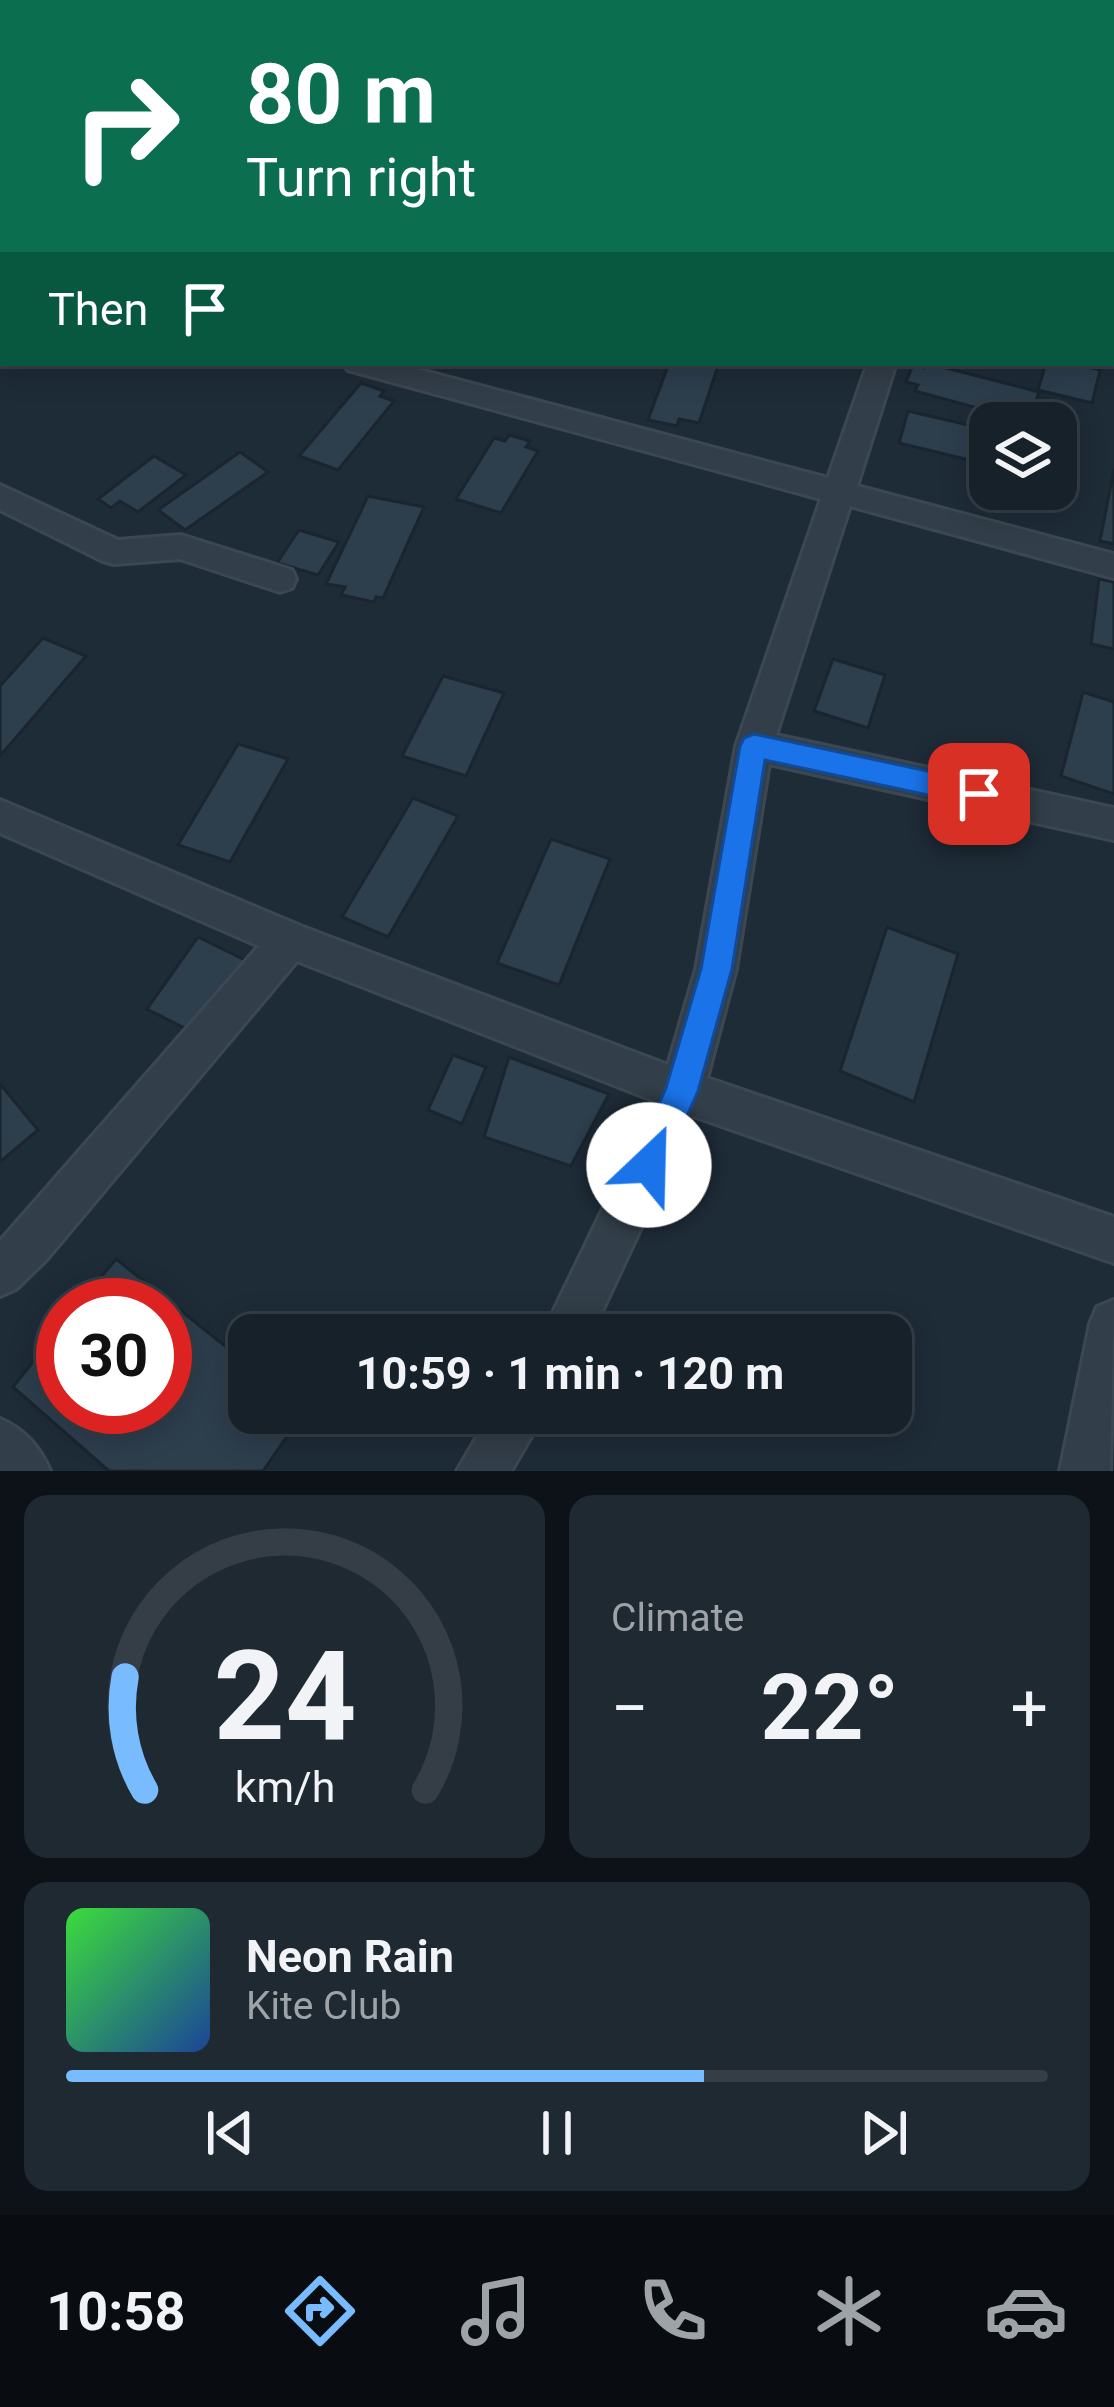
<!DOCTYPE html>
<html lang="en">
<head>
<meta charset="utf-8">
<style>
	body { margin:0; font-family:Roboto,sans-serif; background:#1f2932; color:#f1f3f6; height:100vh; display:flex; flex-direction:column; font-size:45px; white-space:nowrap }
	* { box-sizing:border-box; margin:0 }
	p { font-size:39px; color:#9ea3a8 }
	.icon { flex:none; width:66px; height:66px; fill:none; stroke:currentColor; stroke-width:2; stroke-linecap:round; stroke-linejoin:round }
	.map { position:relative; height:1471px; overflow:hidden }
	.sheet { display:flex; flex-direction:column; gap:24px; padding:24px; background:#0c1217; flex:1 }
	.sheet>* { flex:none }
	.hud { position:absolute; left:0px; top:0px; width:1116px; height:366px; box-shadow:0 6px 30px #0003,0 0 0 3px #353e47; background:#0b6e4f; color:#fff; overflow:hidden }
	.fabs { position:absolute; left:969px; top:402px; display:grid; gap:24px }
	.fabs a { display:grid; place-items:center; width:108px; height:108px; border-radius:24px; background:#16212a; box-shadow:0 6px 30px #0003,0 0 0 3px #353e47; font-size:60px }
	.speed { position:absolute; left:36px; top:1278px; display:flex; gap:24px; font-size:60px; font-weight:700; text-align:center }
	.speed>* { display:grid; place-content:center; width:156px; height:156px; border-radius:50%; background:#16212a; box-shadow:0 6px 30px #0003,0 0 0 3px #353e47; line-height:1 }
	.speed .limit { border:18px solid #d22; background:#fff; color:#111 }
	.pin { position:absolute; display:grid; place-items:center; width:102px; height:102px; color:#fff; margin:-51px; border-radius:24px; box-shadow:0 6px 18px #0006 }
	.me { position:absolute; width:132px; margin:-66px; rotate:24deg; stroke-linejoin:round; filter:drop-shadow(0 0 9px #0008) }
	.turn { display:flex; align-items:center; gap:42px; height:252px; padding:0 48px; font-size:54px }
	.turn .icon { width:156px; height:156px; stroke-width:2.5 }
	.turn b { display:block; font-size:84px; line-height:102px }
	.then { display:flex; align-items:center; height:114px; padding:0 48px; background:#0003; gap:24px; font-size:45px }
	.big { font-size:90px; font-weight:700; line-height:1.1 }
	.sheet .tile { flex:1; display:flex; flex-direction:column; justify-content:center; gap:18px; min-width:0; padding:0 42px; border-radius:24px; background:#1f2932 }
	.sheet .dial { align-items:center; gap:0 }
	.dial svg { height:312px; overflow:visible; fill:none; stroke:#353e47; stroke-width:7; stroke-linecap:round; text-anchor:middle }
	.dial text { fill:#f1f3f6; stroke:none }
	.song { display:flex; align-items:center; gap:36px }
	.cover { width:144px; height:144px; border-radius:18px; background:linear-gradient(135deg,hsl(120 70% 55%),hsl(220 70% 35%)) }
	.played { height:12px; border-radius:6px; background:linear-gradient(90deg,#78bcff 65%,#353e47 65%) }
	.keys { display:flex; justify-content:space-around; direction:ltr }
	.heat { display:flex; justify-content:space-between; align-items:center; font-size:66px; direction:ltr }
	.sheet .tiles { flex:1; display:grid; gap:24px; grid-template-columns:1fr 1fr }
	.tile:last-child { grid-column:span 2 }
	.trip { position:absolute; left:228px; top:1314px; width:684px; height:120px; border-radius:24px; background:#16212a; box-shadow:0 6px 30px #0003,0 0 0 3px #353e47; font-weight:700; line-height:120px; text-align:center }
	.menu { display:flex; height:192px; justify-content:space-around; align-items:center; background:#090d11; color:#9ea3a8 }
	.menu .icon { width:84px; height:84px }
	.menu .on { color:#78bcff }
	.menu b { font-size:54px; color:#f1f3f6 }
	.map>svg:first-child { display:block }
</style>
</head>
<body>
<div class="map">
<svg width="1114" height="1471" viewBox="0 0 1114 1471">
	<rect width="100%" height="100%" fill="#1e2c38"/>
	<!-- building -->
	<g fill="#2d3e4d" stroke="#1a252f" stroke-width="3">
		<polygon points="669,363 719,363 699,423 679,419 677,426 648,420"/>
		<polygon points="927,363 1039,392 1029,422 915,391 918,385 906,382 913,365 924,368"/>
		<polygon points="1046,363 1090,363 1088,367 1100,370 1092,403 1038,390"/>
		<polygon points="361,383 384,391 380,396 394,401 338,470 299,456"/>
		<polygon points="908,411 990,430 990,465 899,443"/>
		<polygon points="509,435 530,441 526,447 538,451 501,513 456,499 494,438 505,441"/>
		<polygon points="240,452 268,472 185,530 158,510"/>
		<polygon points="154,456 186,475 138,512 120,501 111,508 98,499"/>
		<polygon points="1114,469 1114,544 1100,541"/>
		<polygon points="368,496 424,507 383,598 376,597 374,602 341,595 345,587 326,584"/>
		<polygon points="299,530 339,542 318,575 277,563"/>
		<polygon points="1099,579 1114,582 1114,649 1091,644"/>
		<polygon points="43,638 86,656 0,756 0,686"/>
		<polygon points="833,659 885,675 868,728 814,711"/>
		<polygon points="443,676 504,693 466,776 402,756"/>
		<polygon points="1083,692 1114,702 1114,794 1061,776"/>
		<polygon points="238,744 288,759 230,862 178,845"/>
		<polygon points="413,798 458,816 388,937 342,917"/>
		<polygon points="551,839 610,859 559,985 497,963"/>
		<polygon points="887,927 958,954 914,1102 840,1071"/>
		<polygon points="198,937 249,962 200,1036 147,1009"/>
		<polygon points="453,1055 486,1067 462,1124 428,1110"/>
		<polygon points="509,1057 609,1094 571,1166 484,1137"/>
		<polygon points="0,1084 38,1130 0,1162"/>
		<polygon points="116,1259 249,1365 249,1413 303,1413 263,1471 109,1471 13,1387 63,1324 63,1407 165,1407 165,1305 78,1305"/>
	</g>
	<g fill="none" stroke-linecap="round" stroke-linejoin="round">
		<defs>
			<g id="minor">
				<polygon points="0,230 3,231 3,247 0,246"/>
				<polygon points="344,363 394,363 828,478 868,363 896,363 857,486 1114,554 1114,578 850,506 776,735 1114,808 1114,840 769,764 736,969 707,1078 1114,1217 1114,1263 693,1116 591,1335 542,1335 655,1101 297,961 46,1260 16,1289 0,1296 0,1241 259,946 0,833 0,800 303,927 668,1065 696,969 736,746 821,499 348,370"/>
				<polygon points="0,485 118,540 181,535 292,570 296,579 292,588 280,592 180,559 114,564 103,561 0,510"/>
				<polygon points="1114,1300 1110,1471 1060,1471 1090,1324 1097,1307"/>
				<polygon points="491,1413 545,1413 511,1471 457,1471"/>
				<path d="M0 1419C24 1429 40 1447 50 1471H0Z"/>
			</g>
		</defs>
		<!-- minor casing -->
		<use href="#minor" stroke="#3b4752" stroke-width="6"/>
		<!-- minor -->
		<use href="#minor" fill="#323e49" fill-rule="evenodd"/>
	</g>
	<!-- route -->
	<polygon fill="#1a73e8" stroke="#114b97" stroke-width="3" points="754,734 979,782 989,786 993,794 989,803 979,806 765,760 732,969 698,1091 660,1177 649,1182 637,1177 632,1165 666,1088 701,969 740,746 744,738"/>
</svg>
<div class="fabs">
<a><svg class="icon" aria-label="layers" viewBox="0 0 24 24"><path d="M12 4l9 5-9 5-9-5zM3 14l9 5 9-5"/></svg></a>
</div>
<div class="speed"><div class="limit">30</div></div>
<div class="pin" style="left:979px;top:794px;background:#d93025"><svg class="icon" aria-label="arrive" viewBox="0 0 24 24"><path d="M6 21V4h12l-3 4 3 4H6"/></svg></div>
<svg class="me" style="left:649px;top:1165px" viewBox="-20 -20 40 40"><circle r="19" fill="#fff"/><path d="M0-13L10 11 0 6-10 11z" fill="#1a73e8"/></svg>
<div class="trip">10:59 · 1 min · 120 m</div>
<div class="hud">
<div class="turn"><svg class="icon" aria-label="right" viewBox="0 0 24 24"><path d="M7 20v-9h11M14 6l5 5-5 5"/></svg><div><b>80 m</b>Turn right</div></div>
<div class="then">Then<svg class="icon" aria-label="arrive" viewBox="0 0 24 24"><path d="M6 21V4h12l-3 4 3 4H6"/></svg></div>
</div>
</div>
<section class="sheet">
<div class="tiles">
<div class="tile dial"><svg viewBox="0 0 100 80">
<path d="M14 69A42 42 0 1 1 86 69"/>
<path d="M14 69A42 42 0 0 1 9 40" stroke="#78bcff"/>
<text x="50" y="56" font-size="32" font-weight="700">24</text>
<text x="50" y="72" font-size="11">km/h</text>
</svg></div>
<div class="tile"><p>Climate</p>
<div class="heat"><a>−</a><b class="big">22°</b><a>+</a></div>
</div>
<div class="tile">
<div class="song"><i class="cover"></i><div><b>Neon Rain</b><p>Kite Club</p></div></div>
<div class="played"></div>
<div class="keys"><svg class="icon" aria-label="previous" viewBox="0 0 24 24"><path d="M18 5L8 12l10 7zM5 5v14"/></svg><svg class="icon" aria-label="pause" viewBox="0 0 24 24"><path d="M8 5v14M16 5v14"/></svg><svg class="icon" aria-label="next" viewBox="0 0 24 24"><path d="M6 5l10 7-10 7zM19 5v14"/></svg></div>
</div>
</div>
</section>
<nav class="menu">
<b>10:58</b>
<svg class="icon on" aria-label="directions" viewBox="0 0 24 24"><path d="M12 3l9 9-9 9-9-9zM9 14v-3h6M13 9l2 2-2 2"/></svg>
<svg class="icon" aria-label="music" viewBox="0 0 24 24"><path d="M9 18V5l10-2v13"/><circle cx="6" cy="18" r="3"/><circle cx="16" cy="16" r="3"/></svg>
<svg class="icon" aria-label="phone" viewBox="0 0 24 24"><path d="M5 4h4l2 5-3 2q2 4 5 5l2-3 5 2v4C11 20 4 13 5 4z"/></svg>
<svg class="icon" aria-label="climate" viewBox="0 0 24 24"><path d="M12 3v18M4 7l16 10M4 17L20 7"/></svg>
<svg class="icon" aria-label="car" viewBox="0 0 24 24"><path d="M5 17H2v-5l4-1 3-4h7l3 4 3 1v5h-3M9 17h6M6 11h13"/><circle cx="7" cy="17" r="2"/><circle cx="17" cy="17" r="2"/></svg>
</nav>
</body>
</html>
